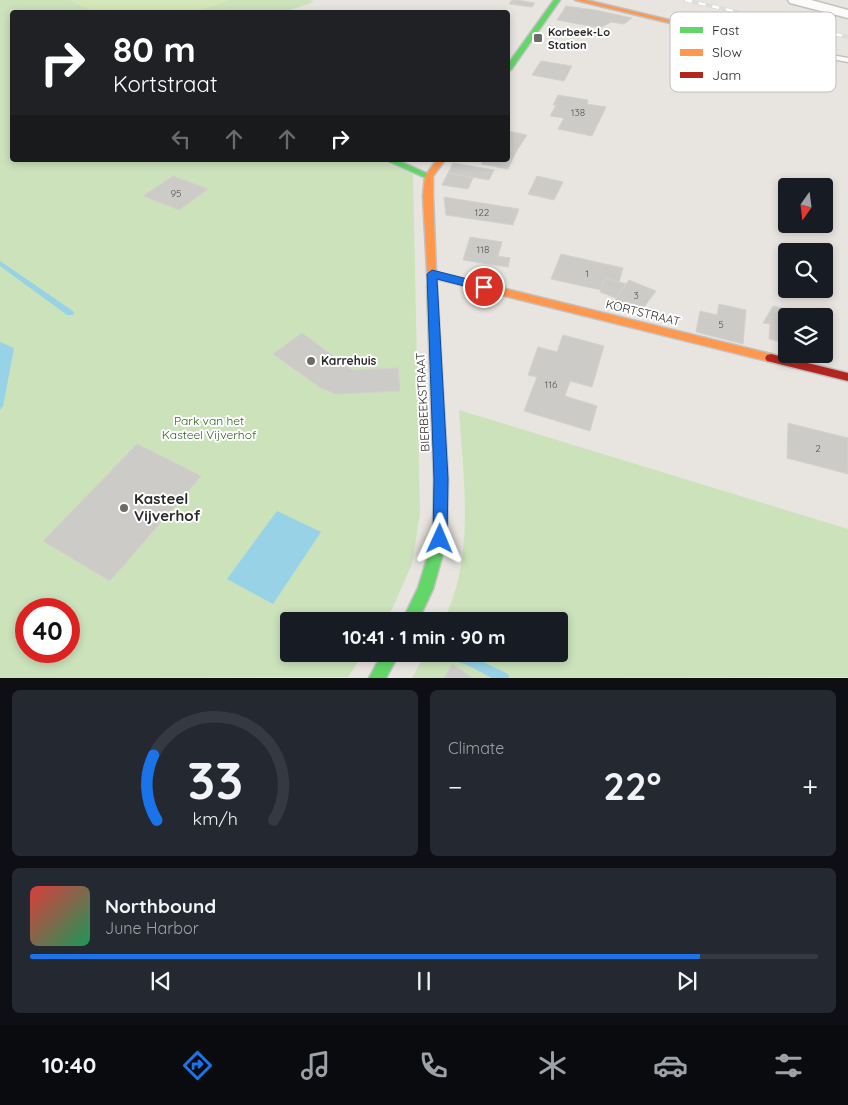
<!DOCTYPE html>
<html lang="en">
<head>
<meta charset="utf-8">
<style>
	body { margin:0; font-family:Quicksand,sans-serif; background:#242831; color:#f1f3f6; height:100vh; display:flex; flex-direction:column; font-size:19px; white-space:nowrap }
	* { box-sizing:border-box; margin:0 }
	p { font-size:16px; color:#9ea1a6 }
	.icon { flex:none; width:28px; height:28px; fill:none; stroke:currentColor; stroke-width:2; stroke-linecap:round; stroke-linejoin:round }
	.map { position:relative; height:678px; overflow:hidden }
	.details { display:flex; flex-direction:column; gap:12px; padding:12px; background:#0d0f14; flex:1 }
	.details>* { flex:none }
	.banner { position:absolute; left:10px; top:10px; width:500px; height:152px; border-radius:5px; box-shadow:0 2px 8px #0003; background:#202124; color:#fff; overflow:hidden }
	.needle { width:32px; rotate:194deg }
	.tools { position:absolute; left:778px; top:178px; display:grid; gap:10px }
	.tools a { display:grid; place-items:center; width:55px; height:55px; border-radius:5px; background:#171b24; box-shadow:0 2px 8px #0003; font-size:25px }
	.speed { position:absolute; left:15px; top:598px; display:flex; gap:10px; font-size:25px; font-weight:700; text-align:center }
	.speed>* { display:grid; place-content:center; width:65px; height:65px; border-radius:50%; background:#171b24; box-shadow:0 2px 8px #0003; line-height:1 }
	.speed .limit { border:8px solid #d22; background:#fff; color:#111 }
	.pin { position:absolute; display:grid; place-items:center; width:42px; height:42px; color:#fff; margin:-21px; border:2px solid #fff; border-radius:50%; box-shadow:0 1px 5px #0007 }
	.me { position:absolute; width:55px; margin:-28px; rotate:1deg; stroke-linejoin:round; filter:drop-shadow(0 0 4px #0008) }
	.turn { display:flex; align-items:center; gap:18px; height:105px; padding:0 20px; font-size:22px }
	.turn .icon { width:65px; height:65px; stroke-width:2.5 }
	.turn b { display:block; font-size:35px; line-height:42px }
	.lanes { display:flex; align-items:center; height:48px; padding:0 20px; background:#0003; justify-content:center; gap:25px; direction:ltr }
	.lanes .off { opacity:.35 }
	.big { font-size:38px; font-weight:700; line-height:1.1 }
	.details .widget { flex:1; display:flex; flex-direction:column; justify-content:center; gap:8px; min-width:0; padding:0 18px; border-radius:8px; background:#242831 }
	.details .dial { align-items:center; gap:0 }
	.dial svg { height:130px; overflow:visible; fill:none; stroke:#363941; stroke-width:7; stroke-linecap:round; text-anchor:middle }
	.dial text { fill:#f1f3f6; stroke:none }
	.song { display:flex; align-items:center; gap:15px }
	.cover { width:60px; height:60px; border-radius:8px; background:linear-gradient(135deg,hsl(0 70% 55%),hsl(150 70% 35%)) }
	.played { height:5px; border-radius:2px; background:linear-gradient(90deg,#1a73e8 85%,#363941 85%) }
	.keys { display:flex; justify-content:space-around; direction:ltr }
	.heat { display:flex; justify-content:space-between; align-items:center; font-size:28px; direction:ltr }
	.details .tiles { flex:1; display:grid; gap:12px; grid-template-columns:1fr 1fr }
	.widget:last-child { grid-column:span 2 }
	.trip { position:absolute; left:280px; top:612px; width:288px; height:50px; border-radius:5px; background:#171b24; box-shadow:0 2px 8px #0003; font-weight:700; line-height:50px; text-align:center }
	.tabs { display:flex; height:80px; justify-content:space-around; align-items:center; background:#090b0e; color:#9ea1a6 }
	.tabs .icon { width:35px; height:35px }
	.tabs .current { color:#1a73e8 }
	.tabs b { font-size:22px; color:#f1f3f6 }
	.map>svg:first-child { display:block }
</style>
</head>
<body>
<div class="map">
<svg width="848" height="678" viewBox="0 0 848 678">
	<rect width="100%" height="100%" fill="#e8e5e0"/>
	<!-- green -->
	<g fill="#cbe2bb" fill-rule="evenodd">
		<path d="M0 0H310L314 2 284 12H12V160H380L413 174 420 513 412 564 392 609 384 621H289V654H363L348 677 0 678ZM26 609H69V651H26Z"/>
		<path d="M459 410 848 529V677L412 678 425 654H559V621H443C476 558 463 478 459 410Z"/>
	</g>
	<!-- pitch -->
	<polygon fill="#d5e6b8" points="69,0 231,0 196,12 95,12"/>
	<!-- water -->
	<g fill="#98d2e6">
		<polygon points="0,342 14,348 3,406 0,410"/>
		<polygon points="277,511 321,532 273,604 227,579"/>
	</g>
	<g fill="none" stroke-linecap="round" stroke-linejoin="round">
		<!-- stream -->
		<g fill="#98d2e6" fill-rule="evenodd">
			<polygon points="0,261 73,311 74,313 73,315 67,315 0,266"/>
			<polygon points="445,654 469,655 508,674 509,678 492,678 467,665 446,658"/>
		</g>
	</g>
	<!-- building -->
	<g fill="#cdcbc7" stroke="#d3d1cc">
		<polygon points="512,0 518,0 535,3 532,7 509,4"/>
		<polygon points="566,6 595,10 632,18 624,24 611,22 600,28 557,20"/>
		<polygon points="541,61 572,66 564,81 532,75"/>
		<polygon points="558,95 588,100 587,104 606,107 592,136 558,129 564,118 550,116 556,105 553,105"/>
		<polygon points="508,131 527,135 516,152 508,150"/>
		<polygon points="508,150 516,152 508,169 481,164 484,160 508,160"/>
		<polygon points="453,163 494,170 489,180 448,173"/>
		<polygon points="448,173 473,178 468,189 442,185"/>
		<polygon points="173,176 208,189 179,210 143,196"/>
		<polygon points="537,176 563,182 554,200 528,194"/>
		<polygon points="444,197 519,209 513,225 446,215"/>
		<polygon points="470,237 502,242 498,256 510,258 508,267 463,260"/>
		<polygon points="561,254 623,268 619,282 605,278 601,290 551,279"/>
		<polygon points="605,278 626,284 616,298 600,292"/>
		<polygon points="629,280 656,291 641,311 615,300"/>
		<polygon points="719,304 746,310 743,344 696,332 700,311 717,315"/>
		<polygon points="773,306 818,316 786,316 786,343 769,339 770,324 763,323"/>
		<polygon points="824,317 830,319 831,345 824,344"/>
		<polygon points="302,333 352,370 398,368 400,391 336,394 321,388 273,354"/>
		<polygon points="563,335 604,346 592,387 570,381 565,396 597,406 590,431 524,411 537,377 528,375 538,347 557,352"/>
		<polygon points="788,423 848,438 848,474 787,458"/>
		<polygon points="137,444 201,476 110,581 43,541"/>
		<polygon points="452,664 473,678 444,678"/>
	</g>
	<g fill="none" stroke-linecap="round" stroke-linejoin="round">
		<defs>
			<polygon id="lane" points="771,44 848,58 848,62 774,48 770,46"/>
			<polygon id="street" points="788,0 811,0 848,10 848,18 790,3"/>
			<g id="fast">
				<polygon points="554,0 560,0 511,70 508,70 508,64"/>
				<polygon points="385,160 397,160 433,176 429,179 426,178"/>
				<polygon points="432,283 437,286 448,479 447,539 433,589 418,621 402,621 418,588 433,539 434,479 427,286"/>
				<polygon points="382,654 399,654 386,678 369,678"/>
			</g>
			<g id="slow">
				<polygon points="575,0 586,0 777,46 774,48"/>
				<polygon points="437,160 445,160 433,176 433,196 436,272 771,354 775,355 777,358 775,361 771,362 437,279 436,288 428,288 423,196 425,176"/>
			</g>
			<polygon id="jam" points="771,354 848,373 848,381 767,361 765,358 767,355"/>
		</defs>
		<!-- lane casing -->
		<use href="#lane" stroke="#c1c1c1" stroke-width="3"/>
		<!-- street casing -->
		<use href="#street" stroke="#c1c1c1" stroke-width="3"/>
		<!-- fast casing -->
		<use href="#fast" stroke="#c1c1c1" stroke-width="3"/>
		<!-- slow casing -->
		<use href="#slow" stroke="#c1c1c1" stroke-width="3"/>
		<!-- jam casing -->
		<use href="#jam" stroke="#c1c1c1" stroke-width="3"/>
		<!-- lane -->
		<use href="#lane" fill="#fcfbfa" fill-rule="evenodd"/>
		<!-- street -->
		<use href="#street" fill="#fcfbfa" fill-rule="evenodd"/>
		<!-- fast -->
		<use href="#fast" fill="#63d668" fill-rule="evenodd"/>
		<!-- slow -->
		<use href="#slow" fill="#ff974d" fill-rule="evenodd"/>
		<!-- jam -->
		<use href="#jam" fill="#b3261e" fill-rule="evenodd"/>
		<defs>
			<polyline id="rail" points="685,0 848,37"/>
		</defs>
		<!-- rail casing -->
		<use href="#rail" stroke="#deddde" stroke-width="4"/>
		<!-- rail -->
		<use href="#rail" stroke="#fff" stroke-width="2.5" stroke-dasharray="7" stroke-linecap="butt"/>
	</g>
	<!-- route -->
	<polygon fill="#1a73e8" stroke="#114b97" points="432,270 487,284 489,287 484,291 437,279 448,479 447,539 445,543 440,545 435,543 433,539 434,479 427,274"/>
	<!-- markers -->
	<g fill="#6c6b6a" stroke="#fff" stroke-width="2">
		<rect x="533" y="33" width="10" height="10" rx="2.5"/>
		<circle cx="311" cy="361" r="5"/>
		<circle cx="124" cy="508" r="5"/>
	</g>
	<g text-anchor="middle" stroke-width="4" stroke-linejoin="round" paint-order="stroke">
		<!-- number labels -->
		<g font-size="10" fill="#545453">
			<text x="578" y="116">138</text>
			<text x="176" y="197">95</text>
			<text x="482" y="216">122</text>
			<text x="483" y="253">118</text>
			<text x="587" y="277">1</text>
			<text x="636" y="299">3</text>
			<text x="721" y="328">5</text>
			<text x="551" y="388">116</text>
			<text x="818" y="452">2</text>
		</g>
		<!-- far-poi labels -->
		<g font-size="11" font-weight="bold" fill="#2a2a2a" stroke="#fff" text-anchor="start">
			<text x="548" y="36">Korbeek-Lo<tspan x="548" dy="13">Station</tspan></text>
		</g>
		<!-- street labels -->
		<g font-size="12" fill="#2a2a2a" stroke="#fff">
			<text transform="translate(643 313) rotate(14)" y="4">KORTSTRAAT</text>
			<text transform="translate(423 402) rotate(-93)" y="4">BIERBEEKSTRAAT</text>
		</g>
		<!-- poi labels -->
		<g font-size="12" font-weight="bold" fill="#2a2a2a" stroke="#fff" text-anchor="start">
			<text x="321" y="365">Karrehuis</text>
		</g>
		<!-- park labels -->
		<g font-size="12" fill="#2c641e" stroke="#fff">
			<text x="209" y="425">Park van het<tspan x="209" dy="14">Kasteel Vijverhof</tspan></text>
		</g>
		<!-- near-poi labels -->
		<g font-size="15" font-weight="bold" fill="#2a2a2a" stroke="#fff" text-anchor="start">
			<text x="134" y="504">Kasteel<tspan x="134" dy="17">Vijverhof</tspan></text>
		</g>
	</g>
	<!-- legend -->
	<rect x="670" y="12" width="166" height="80" rx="8" fill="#fff" stroke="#bfbfbf" stroke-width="1"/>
	<rect x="680" y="27" width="23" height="6" fill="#63d668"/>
	<rect x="680" y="49" width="23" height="7" fill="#ff974d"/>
	<rect x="680" y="72" width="23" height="6" fill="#b3261e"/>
	<g font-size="14" fill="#2a2a2a">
		<text x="712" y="35">Fast</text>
		<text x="712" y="57">Slow</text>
		<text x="712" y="80">Jam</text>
	</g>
</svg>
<div class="tools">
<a><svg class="needle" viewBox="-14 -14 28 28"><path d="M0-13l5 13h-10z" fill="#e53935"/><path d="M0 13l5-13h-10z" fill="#9ea1a6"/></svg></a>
<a><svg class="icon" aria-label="search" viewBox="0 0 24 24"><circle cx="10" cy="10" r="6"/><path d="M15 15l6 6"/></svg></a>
<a><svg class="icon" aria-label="layers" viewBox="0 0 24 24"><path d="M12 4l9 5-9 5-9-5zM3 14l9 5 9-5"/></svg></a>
</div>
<div class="speed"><div class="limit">40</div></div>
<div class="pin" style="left:484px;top:287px;background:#d93025"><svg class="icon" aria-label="arrive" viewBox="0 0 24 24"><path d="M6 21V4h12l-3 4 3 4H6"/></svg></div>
<svg class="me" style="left:440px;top:539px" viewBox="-20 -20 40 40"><path d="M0-17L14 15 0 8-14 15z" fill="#1a73e8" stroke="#fff" stroke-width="4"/></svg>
<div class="trip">10:41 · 1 min · 90 m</div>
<div class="banner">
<div class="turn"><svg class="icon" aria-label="right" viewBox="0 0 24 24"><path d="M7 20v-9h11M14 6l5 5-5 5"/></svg><div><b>80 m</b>Kortstraat</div></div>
<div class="lanes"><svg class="icon off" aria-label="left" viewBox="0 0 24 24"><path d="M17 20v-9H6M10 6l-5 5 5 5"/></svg><svg class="icon off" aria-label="ahead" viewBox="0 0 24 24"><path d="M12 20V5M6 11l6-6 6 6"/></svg><svg class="icon off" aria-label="ahead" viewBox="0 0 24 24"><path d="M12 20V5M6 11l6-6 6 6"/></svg><svg class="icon" aria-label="right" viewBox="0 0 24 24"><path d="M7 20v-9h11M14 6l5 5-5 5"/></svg></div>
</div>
</div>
<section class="details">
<div class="tiles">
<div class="widget dial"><svg viewBox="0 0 100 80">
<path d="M14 69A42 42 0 1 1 86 69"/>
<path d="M14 69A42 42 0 0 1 12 29" stroke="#1a73e8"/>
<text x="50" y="56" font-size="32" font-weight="700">33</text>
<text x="50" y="72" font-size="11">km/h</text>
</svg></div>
<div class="widget"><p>Climate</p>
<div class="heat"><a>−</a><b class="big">22°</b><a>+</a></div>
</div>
<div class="widget">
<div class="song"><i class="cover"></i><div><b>Northbound</b><p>June Harbor</p></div></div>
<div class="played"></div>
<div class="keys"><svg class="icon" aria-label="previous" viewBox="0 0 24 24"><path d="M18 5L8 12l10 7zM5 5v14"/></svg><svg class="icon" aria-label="pause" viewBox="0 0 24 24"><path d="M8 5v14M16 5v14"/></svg><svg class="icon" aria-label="next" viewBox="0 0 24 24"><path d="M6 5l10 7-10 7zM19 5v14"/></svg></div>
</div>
</div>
</section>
<nav class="tabs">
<b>10:40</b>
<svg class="icon current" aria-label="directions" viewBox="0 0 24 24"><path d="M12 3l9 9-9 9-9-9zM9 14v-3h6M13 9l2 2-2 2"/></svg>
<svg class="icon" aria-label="music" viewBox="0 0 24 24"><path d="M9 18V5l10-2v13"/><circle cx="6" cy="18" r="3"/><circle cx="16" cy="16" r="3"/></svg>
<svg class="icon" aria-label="phone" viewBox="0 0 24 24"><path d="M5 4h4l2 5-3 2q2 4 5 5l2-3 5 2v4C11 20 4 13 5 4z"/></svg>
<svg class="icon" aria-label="climate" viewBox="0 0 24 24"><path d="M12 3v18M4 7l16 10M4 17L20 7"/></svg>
<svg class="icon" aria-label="car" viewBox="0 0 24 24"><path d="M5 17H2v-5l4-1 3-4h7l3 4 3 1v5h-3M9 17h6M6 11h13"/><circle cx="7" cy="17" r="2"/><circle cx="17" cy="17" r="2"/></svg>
<svg class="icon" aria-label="filters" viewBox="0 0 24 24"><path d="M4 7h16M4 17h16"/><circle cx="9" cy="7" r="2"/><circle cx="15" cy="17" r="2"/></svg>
</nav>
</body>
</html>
